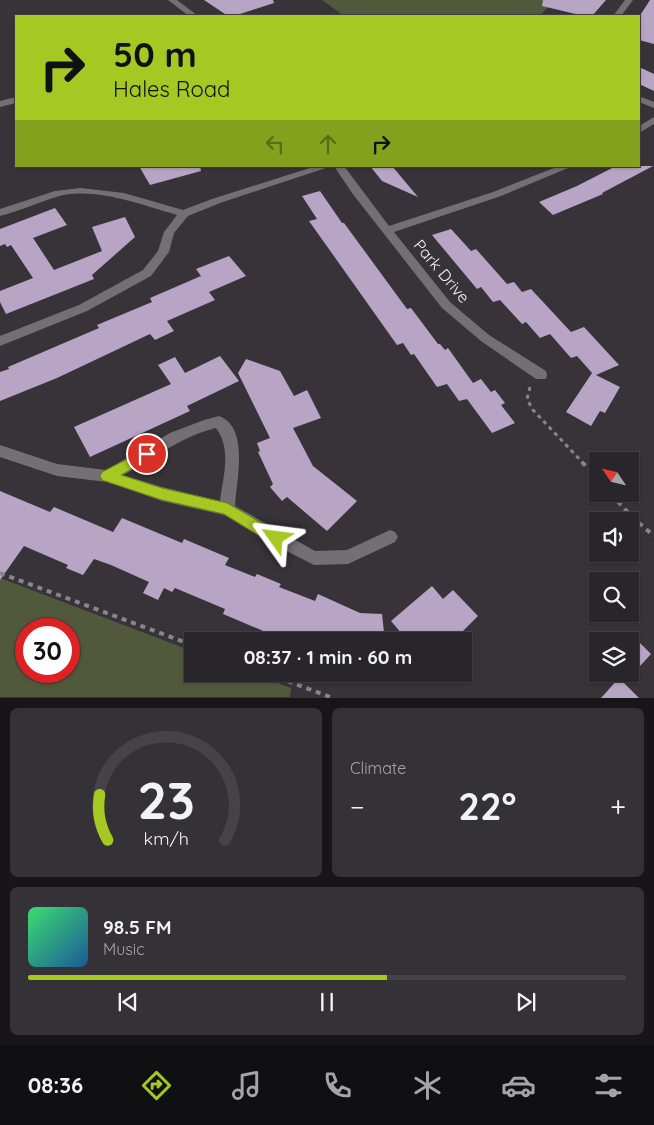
<!DOCTYPE html>
<html lang="en">
<head>
<meta charset="utf-8">
<style>
	body { margin:0; font-family:Quicksand,sans-serif; background:#353237; color:#f1f3f6; height:100vh; display:flex; flex-direction:column; font-size:19px; white-space:nowrap }
	* { box-sizing:border-box; margin:0 }
	p { font-size:16px; color:#a5a5a9 }
	.icon { flex:none; width:28px; height:28px; fill:none; stroke:currentColor; stroke-width:2; stroke-linecap:round; stroke-linejoin:round }
	.map { position:relative; height:698px; overflow:hidden }
	.drawer { display:flex; flex-direction:column; gap:10px; padding:10px; background:#171518; flex:1 }
	.drawer>* { flex:none }
	.banner { position:absolute; left:15px; top:15px; width:625px; height:152px; border-radius:0px; box-shadow:0 1px 4px #0004,0 0 0 1px #454347; background:#a5c823; color:#111; overflow:hidden }
	.needle { width:32px; rotate:305deg }
	.controls { position:absolute; left:589px; top:452px; display:grid; gap:10px }
	.controls a { display:grid; place-items:center; width:50px; height:50px; border-radius:0px; background:#29262b; box-shadow:0 1px 4px #0004,0 0 0 1px #454347; font-size:25px }
	.speed { position:absolute; left:15px; top:618px; display:flex; gap:10px; font-size:25px; font-weight:700; text-align:center }
	.speed>* { display:grid; place-content:center; width:65px; height:65px; border-radius:50%; background:#29262b; box-shadow:0 1px 4px #0004,0 0 0 1px #454347; line-height:1 }
	.speed .limit { border:8px solid #d22; background:#fff; color:#111 }
	.pin { position:absolute; display:grid; place-items:center; width:42px; height:42px; color:#fff; margin:-21px; border:2px solid #fff; border-radius:50%; box-shadow:0 1px 5px #0007 }
	.me { position:absolute; width:55px; margin:-28px; rotate:301deg; stroke-linejoin:round; filter:drop-shadow(0 0 4px #0008) }
	.turn { display:flex; align-items:center; gap:18px; height:105px; padding:0 15px; font-size:22px }
	.turn .icon { width:65px; height:65px; stroke-width:2.5 }
	.turn b { display:block; font-size:35px; line-height:42px }
	.lanes { display:flex; align-items:center; height:48px; padding:0 15px; background:#0003; justify-content:center; gap:25px; direction:ltr }
	.lanes .off { opacity:.35 }
	.big { font-size:38px; font-weight:700; line-height:1.1 }
	.drawer .widget { flex:1; display:flex; flex-direction:column; justify-content:center; gap:8px; min-width:0; padding:0 18px; border-radius:8px; background:#353237 }
	.drawer .dial { align-items:center; gap:0 }
	.dial svg { height:130px; overflow:visible; fill:none; stroke:#454347; stroke-width:7; stroke-linecap:round; text-anchor:middle }
	.dial text { fill:#f1f3f6; stroke:none }
	.song { display:flex; align-items:center; gap:15px }
	.cover { width:60px; height:60px; border-radius:8px; background:linear-gradient(135deg,hsl(140 70% 55%),hsl(210 70% 35%)) }
	.played { height:5px; border-radius:2px; background:linear-gradient(90deg,#a5c823 60%,#454347 60%) }
	.keys { display:flex; justify-content:space-around; direction:ltr }
	.heat { display:flex; justify-content:space-between; align-items:center; font-size:28px; direction:ltr }
	.drawer .tiles { flex:1; display:grid; gap:10px; grid-template-columns:1fr 1fr }
	.widget:last-child { grid-column:span 2 }
	.trip { position:absolute; left:184px; top:632px; width:288px; height:50px; border-radius:0px; background:#29262b; box-shadow:0 1px 4px #0004,0 0 0 1px #454347; font-weight:700; line-height:50px; text-align:center }
	.tab-bar { display:flex; height:80px; justify-content:space-around; align-items:center; background:#100f11; color:#a5a5a9 }
	.tab-bar .icon { width:35px; height:35px }
	.tab-bar .current { color:#a5c823 }
	.tab-bar b { font-size:22px; color:#f1f3f6 }
	.map>svg:first-child { display:block }
</style>
</head>
<body>
<div class="map">
<svg width="654" height="698" viewBox="0 0 654 698">
	<rect width="100%" height="100%" fill="#373339"/>
	<!-- green -->
	<g fill="#51593d" fill-rule="evenodd">
		<polygon points="322,0 554,0 540,16 344,16"/>
		<path d="M0 578 192 651V674H254L291 688 290 697H0ZM26 629H69V671H26Z"/>
	</g>
	<!-- building -->
	<g fill="#b8a4c4">
		<polygon points="204,0 273,0 274,3 234,16 228,16"/>
		<polygon points="543,0 606,0 592,16 584,16 542,6"/>
		<polygon points="650,0 654,0 654,44 639,40 639,17"/>
		<polygon points="639,67 654,74 654,91 639,84"/>
		<polygon points="139,166 200,166 201,171 150,185"/>
		<polygon points="370,166 392,166 418,197 382,181"/>
		<polygon points="616,166 653,166 602,193 603,194 553,215 539,202 577,186"/>
		<polygon points="320,191 342,223 344,223 407,309 411,308 438,344 440,344 445,350 448,348 473,383 481,379 491,392 495,390 505,403 501,405 515,423 492,433 467,399 459,401 447,384 437,387 414,354 411,355 403,343 397,345 309,221 317,219 302,196"/>
		<polygon points="55,208 67,225 33,238 54,270 102,251 92,227 125,217 135,237 92,275 94,279 6,314 0,302 0,291 33,278 11,245 7,247 5,244 0,246 0,229"/>
		<polygon points="451,229 471,251 476,249 507,284 514,282 522,292 531,289 571,332 584,327 619,365 596,375 620,387 605,413 600,411 591,426 566,412 592,373 593,374 577,356 571,358 550,334 540,338 526,322 522,324 500,300 493,302 481,287 477,289 432,235"/>
		<polygon points="229,256 246,276 209,292 215,300 167,321 174,331 155,340 150,334 57,378 0,401 0,372 9,369 8,367 99,328 97,325 152,302 150,298 201,276 196,269"/>
		<polygon points="220,356 239,381 187,406 190,411 90,457 74,427 171,384 158,365 175,357 185,373"/>
		<polygon points="246,359 280,371 294,396 307,390 321,418 293,428 313,466 357,501 327,531 287,497 282,501 270,487 273,484 258,452 260,451 257,443 270,438 238,373"/>
		<polygon points="0,491 50,512 54,507 113,532 122,518 182,543 184,539 229,558 225,565 255,577 257,574 281,584 279,587 315,601 318,594 360,613 382,614 385,641 264,641 268,633 223,614 225,609 175,588 172,592 164,588 158,600 143,593 149,582 111,565 94,559 83,575 66,568 68,565 24,546 0,580"/>
		<polygon points="432,586 443,599 453,590 478,616 456,638 451,633 442,641 408,641 391,621"/>
		<polygon points="630,633 651,654 630,677"/>
		<polygon points="619,678 639,698 601,698"/>
	</g>
	<g fill="none" stroke-linecap="round" stroke-linejoin="round">
		<!-- path-far1 -->
		<polyline stroke="#89858b" stroke-width="3" stroke-dasharray="4 4" stroke-linecap="butt" points="530,387 527,399 533,410 584,464"/>
		<!-- path -->
		<g stroke="#89858b" stroke-width="4" stroke-dasharray="5 5" stroke-linecap="butt">
			<polyline points="582,462 598,479"/>
			<polyline points="611,494 633,518 654,536"/>
			<polyline points="0,573 192,645"/>
			<polyline points="269,674 333,698"/>
		</g>
		<!-- minor -->
		<g fill="#727073" fill-rule="evenodd">
			<polygon points="168,0 177,0 198,16 189,16"/>
			<polygon points="625,0 633,0 621,16 613,16"/>
			<polygon points="639,96 654,102 654,108 639,102"/>
			<polygon points="16,97 16,103 0,107 0,101"/>
			<polygon points="654,117 654,124 639,133 639,126"/>
			<path d="M316 166H332L220 203 188 216 174 233 169 252 151 276 87 311 0 346V336L79 305 143 270 158 251 164 232 177 215C142 205 96 187 59 196 39 202 20 211 0 216V209L55 191 81 188 124 193 183 210 212 199Z"/>
			<polygon points="334,166 344,166 389,226 493,192 559,166 573,166 501,196 394,232 450,302 489,335 546,371 547,375 546,379 536,379 481,341 442,308 352,193"/>
			<path d="M219 416C250 427 236 482 235 506L315 551 347 550 390 530 395 532 398 537 395 542 348 564 314 565 271 543 224 515 162 501 107 482 57 476 0 457V445L57 464 106 470 170 433 204 420ZM216 428C232 449 223 477 220 501L162 487 123 475C154 459 181 436 216 428Z"/>
		</g>
	</g>
	<!-- route -->
	<polygon fill="#a5c823" stroke="#6b8217" points="147,449 151,450 153,454 151,458 121,475 162,488 227,503 281,534 283,538 281,543 276,545 271,543 224,514 162,500 102,480 100,476 102,472"/>
	<g text-anchor="middle" stroke-width="5" stroke-linejoin="round" paint-order="stroke">
		<!-- street labels -->
		<g font-size="16" fill="#f4f1f6" stroke="#373339">
			<text transform="translate(442 271) rotate(50)" y="6">Park Drive</text>
		</g>
	</g>
</svg>
<div class="controls">
<a><svg class="needle" viewBox="-14 -14 28 28"><path d="M0-13l5 13h-10z" fill="#e53935"/><path d="M0 13l5-13h-10z" fill="#a5a5a9"/></svg></a>
<a><svg class="icon" aria-label="sound" viewBox="0 0 24 24"><path d="M4 9h4l5-4v14l-5-4H4zM17 9q2 3 0 6"/></svg></a>
<a><svg class="icon" aria-label="search" viewBox="0 0 24 24"><circle cx="10" cy="10" r="6"/><path d="M15 15l6 6"/></svg></a>
<a><svg class="icon" aria-label="layers" viewBox="0 0 24 24"><path d="M12 4l9 5-9 5-9-5zM3 14l9 5 9-5"/></svg></a>
</div>
<div class="speed"><div class="limit">30</div></div>
<div class="pin" style="left:147px;top:454px;background:#d93025"><svg class="icon" aria-label="arrive" viewBox="0 0 24 24"><path d="M6 21V4h12l-3 4 3 4H6"/></svg></div>
<svg class="me" style="left:276px;top:538px" viewBox="-20 -20 40 40"><path d="M0-17L14 15 0 8-14 15z" fill="#a5c823" stroke="#fff" stroke-width="4"/></svg>
<div class="trip">08:37 · 1 min · 60 m</div>
<div class="banner">
<div class="turn"><svg class="icon" aria-label="right" viewBox="0 0 24 24"><path d="M7 20v-9h11M14 6l5 5-5 5"/></svg><div><b>50 m</b>Hales Road</div></div>
<div class="lanes"><svg class="icon off" aria-label="left" viewBox="0 0 24 24"><path d="M17 20v-9H6M10 6l-5 5 5 5"/></svg><svg class="icon off" aria-label="ahead" viewBox="0 0 24 24"><path d="M12 20V5M6 11l6-6 6 6"/></svg><svg class="icon" aria-label="right" viewBox="0 0 24 24"><path d="M7 20v-9h11M14 6l5 5-5 5"/></svg></div>
</div>
</div>
<section class="drawer">
<div class="tiles">
<div class="widget dial"><svg viewBox="0 0 100 80">
<path d="M14 69A42 42 0 1 1 86 69"/>
<path d="M14 69A42 42 0 0 1 9 41" stroke="#a5c823"/>
<text x="50" y="56" font-size="32" font-weight="700">23</text>
<text x="50" y="72" font-size="11">km/h</text>
</svg></div>
<div class="widget"><p>Climate</p>
<div class="heat"><a>−</a><b class="big">22°</b><a>+</a></div>
</div>
<div class="widget">
<div class="song"><i class="cover"></i><div><b>98.5 FM</b><p>Music</p></div></div>
<div class="played"></div>
<div class="keys"><svg class="icon" aria-label="previous" viewBox="0 0 24 24"><path d="M18 5L8 12l10 7zM5 5v14"/></svg><svg class="icon" aria-label="pause" viewBox="0 0 24 24"><path d="M8 5v14M16 5v14"/></svg><svg class="icon" aria-label="next" viewBox="0 0 24 24"><path d="M6 5l10 7-10 7zM19 5v14"/></svg></div>
</div>
</div>
</section>
<nav class="tab-bar">
<b>08:36</b>
<svg class="icon current" aria-label="directions" viewBox="0 0 24 24"><path d="M12 3l9 9-9 9-9-9zM9 14v-3h6M13 9l2 2-2 2"/></svg>
<svg class="icon" aria-label="music" viewBox="0 0 24 24"><path d="M9 18V5l10-2v13"/><circle cx="6" cy="18" r="3"/><circle cx="16" cy="16" r="3"/></svg>
<svg class="icon" aria-label="phone" viewBox="0 0 24 24"><path d="M5 4h4l2 5-3 2q2 4 5 5l2-3 5 2v4C11 20 4 13 5 4z"/></svg>
<svg class="icon" aria-label="climate" viewBox="0 0 24 24"><path d="M12 3v18M4 7l16 10M4 17L20 7"/></svg>
<svg class="icon" aria-label="car" viewBox="0 0 24 24"><path d="M5 17H2v-5l4-1 3-4h7l3 4 3 1v5h-3M9 17h6M6 11h13"/><circle cx="7" cy="17" r="2"/><circle cx="17" cy="17" r="2"/></svg>
<svg class="icon" aria-label="filters" viewBox="0 0 24 24"><path d="M4 7h16M4 17h16"/><circle cx="9" cy="7" r="2"/><circle cx="15" cy="17" r="2"/></svg>
</nav>
</body>
</html>
